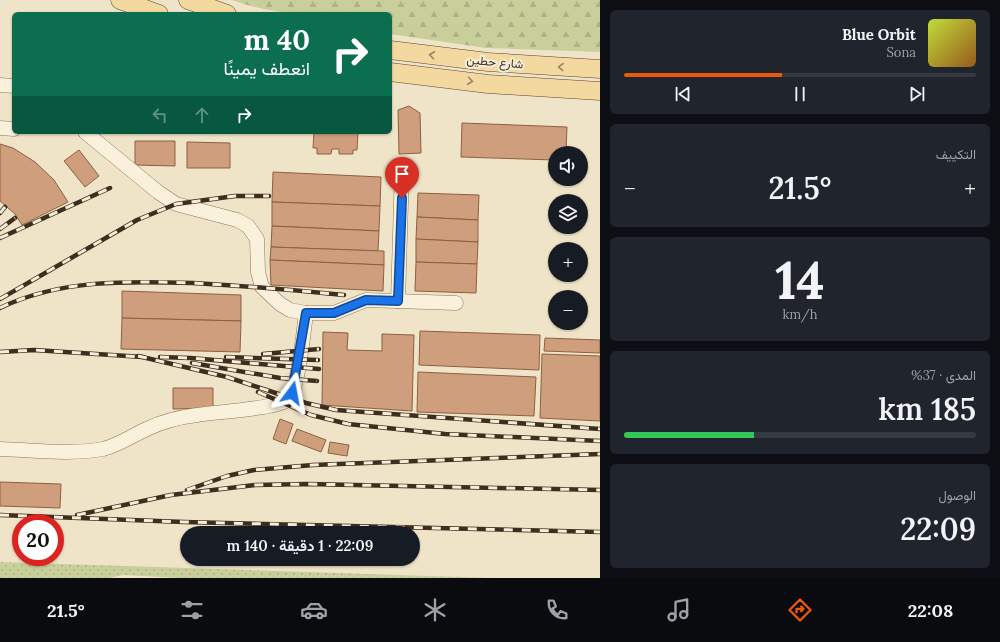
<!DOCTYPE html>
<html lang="ar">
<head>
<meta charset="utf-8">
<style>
	body { margin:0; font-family:Lora,Vazirmatn,serif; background:#20242c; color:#f1f3f6; direction:rtl; height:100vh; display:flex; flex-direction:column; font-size:15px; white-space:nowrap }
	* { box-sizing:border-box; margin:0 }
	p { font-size:13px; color:#9ea1a6 }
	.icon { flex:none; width:22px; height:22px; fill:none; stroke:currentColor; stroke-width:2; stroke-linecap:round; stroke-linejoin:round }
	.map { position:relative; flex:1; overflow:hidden; direction:ltr }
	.panel { display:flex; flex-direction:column; gap:10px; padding:10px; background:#0d0f14; width:400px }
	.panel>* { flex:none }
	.hud { position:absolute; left:12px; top:12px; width:380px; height:122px; border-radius:6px; box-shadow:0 1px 3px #0004; direction:rtl; background:#0b6e4f; color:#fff; overflow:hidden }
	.fabs { position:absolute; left:548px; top:146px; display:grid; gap:8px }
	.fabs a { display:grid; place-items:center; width:40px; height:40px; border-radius:50%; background:#171b24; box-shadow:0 1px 3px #0004; font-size:20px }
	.speed { position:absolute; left:12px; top:514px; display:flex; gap:8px; font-size:20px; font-weight:700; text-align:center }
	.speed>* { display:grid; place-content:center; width:52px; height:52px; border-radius:50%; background:#171b24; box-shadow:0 1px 3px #0004; line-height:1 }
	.speed .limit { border:6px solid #d22; background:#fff; color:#111 }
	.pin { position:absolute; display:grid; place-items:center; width:34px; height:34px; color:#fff; margin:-41px -17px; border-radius:50% 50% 50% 0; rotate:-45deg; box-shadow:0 0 4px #0007 }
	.pin .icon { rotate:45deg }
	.me { position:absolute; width:44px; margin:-22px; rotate:13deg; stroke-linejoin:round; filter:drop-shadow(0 0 3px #0008) }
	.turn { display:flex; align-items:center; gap:14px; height:84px; padding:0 16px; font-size:18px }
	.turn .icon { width:52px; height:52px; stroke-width:2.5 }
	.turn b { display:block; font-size:28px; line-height:34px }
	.lanes { display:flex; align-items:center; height:38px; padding:0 16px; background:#0003; justify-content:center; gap:20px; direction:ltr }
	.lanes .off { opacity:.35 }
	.big { font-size:30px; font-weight:600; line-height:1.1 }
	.panel .widget { flex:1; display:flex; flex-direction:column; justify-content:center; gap:6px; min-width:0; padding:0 14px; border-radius:6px; background:#20242c }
	.panel .dial { align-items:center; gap:0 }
	.dial b { font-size:52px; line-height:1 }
	.song { display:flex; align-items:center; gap:12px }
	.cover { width:48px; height:48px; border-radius:6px; background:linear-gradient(135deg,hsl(70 70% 55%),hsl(30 70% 35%)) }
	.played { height:4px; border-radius:2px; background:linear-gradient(90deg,#ea580c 45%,#363941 45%) }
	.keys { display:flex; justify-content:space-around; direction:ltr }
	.heat { display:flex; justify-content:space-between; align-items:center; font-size:22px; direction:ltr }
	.charge { height:6px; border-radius:3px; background:linear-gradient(90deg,#34c759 37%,#363941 0) }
	.trip { position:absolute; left:180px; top:526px; width:240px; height:40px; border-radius:20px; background:#171b24; box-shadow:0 1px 3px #0004; font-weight:600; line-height:40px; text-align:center; direction:rtl }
	.tabs { display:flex; height:64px; justify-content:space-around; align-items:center; background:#090b0e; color:#9ea1a6 }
	.tabs .icon { width:28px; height:28px }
	.tabs .selected { color:#ea580c }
	.tabs b { font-size:18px; color:#f1f3f6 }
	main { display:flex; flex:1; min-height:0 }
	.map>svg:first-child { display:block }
</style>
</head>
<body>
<main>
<section class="panel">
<div class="widget">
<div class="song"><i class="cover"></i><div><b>Blue Orbit</b><p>Sona</p></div></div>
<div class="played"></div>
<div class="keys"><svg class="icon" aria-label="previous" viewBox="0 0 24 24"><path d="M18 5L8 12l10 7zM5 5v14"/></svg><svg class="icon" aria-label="pause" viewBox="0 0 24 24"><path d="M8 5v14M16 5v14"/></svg><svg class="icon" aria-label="next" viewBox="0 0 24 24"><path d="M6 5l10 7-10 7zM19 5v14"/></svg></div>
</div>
<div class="widget"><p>التكييف</p>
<div class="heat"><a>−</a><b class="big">21.5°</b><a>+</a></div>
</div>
<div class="widget dial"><b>14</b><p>km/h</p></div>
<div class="widget"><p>المدى · 37%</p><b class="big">185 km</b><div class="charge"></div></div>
<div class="widget"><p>الوصول</p><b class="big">22:09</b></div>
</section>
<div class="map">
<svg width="600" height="578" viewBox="0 0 600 578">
	<defs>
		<pattern id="grass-dots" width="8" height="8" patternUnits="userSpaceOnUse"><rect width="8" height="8" fill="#c9cf9b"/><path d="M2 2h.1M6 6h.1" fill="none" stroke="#aeb285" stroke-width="1.8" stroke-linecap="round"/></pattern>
		<pattern id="forest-firs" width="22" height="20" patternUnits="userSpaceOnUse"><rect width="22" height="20" fill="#c9cf9b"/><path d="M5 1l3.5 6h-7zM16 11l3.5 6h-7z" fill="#aeb285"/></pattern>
	</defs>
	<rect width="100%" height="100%" fill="#f0e4c8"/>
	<!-- grass -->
	<polygon fill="url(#grass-dots)" points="0,562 491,578 180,578 123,575 110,578 0,578"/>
	<!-- forest -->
	<path fill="url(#forest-firs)" d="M232 0H600V52L486 48 390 34V14C337 14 283 19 232 0Z"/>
	<!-- building -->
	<g fill="#cf9f7d" stroke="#8d5f41">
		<polygon points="409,106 420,113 421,153 399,154 398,110"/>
		<polygon points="462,123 567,127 566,153 555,153 555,160 461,157"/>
		<polygon points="314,132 358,132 357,150 353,150 353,154 339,154 339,149 332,149 331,154 317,154 317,148 313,148"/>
		<polygon points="135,141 175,141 175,166 135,165"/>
		<polygon points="187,142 230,143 230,168 187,168"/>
		<polygon points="0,144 13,148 35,162 54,180 68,202 22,225 15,214 0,201"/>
		<polygon points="79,150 99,176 85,187 64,161"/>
		<polygon points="273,172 381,177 380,206 272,202"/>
		<polygon points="418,193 479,195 478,220 417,217"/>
		<polygon points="272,202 380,206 379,231 272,226"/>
		<polygon points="417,217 478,220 478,242 416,239"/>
		<polygon points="272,226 379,231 378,251 271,247"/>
		<polygon points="416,239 478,242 477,264 416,262"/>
		<polygon points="271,247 384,251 384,265 270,260"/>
		<polygon points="270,260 384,265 383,291 271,285"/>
		<polygon points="416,262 477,264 476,293 415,291"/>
		<polygon points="122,291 241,295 241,321 122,318"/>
		<polygon points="122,318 241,321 240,352 121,349"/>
		<polygon points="420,331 540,335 539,370 419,365"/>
		<polygon points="323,332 348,333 347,350 382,351 382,334 414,335 412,411 322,405"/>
		<polygon points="545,338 600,340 600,353 544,351"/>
		<polygon points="542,354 600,356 600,421 540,418"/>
		<polygon points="418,372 536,377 534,416 417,412"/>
		<polygon points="173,388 213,388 213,408 173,409"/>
		<polygon points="280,419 293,424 286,444 273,439"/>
		<polygon points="297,429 326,440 321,452 292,441"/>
		<polygon points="330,442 349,445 347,456 328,453"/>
		<polygon points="0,482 61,484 60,508 0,506"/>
	</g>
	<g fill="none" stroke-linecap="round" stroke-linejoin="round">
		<defs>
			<g id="minor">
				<polyline points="0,85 14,86"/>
				<polyline points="0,128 14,129"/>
				<polyline points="85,132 158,192 176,204 237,220 248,226 257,239 258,272 262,287 280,304 290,310 306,313 334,313 366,300 456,303"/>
				<polyline points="398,301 402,169"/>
				<path d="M0 449C32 450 71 455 103 449 119 445 133 435 147 429 163 421 180 417 197 415 214 412 278 409 289 399 298 389 304 329 306 313"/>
			</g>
			<g id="major">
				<polyline points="120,0 159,14"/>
				<polyline points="188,0 227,14"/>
				<polyline points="390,50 488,62 600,69"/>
				<polyline points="390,72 488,84 600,91"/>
			</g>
		</defs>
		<!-- minor casing -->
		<use href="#minor" stroke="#8d765c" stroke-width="15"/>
		<!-- major casing -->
		<use href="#major" stroke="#5b4430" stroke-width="19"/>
		<!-- minor -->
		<use href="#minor" stroke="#faf1dc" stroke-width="14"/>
		<!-- major -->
		<use href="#major" stroke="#f3d9a0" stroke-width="18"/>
		<defs>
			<g id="rail">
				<polyline points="0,213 5,207"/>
				<polyline points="0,229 15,218"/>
				<polyline points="0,238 110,188"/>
				<polyline points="0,299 137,220 176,204 235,196 269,196"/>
				<path d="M0 308C60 279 128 281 193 283 244 286 294 290 344 295"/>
				<polyline points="0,352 34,350 143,357"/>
				<polyline points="263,354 319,349"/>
				<polyline points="138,356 227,377 306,403 336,410 600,429"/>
				<polyline points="160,357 190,358 319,369"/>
				<polyline points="226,357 318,360"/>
				<polyline points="192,363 280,378 317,381"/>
				<polyline points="258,392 311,415 348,424 445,434 600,441"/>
				<polyline points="187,490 227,476 254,470 313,465 600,454"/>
				<polyline points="0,515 184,522 600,532"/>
				<polyline points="77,515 171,495 255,485 307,484 600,490"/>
			</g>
		</defs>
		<!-- rail casing -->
		<use href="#rail" stroke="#3d2e20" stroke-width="4.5"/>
		<!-- rail -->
		<use href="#rail" stroke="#f7eed8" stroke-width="3" stroke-dasharray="9" stroke-linecap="butt"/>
	</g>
	<!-- one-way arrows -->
	<defs><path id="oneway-chevron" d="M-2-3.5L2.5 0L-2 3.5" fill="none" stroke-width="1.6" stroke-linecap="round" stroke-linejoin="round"/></defs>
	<g stroke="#988460">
		<use href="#oneway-chevron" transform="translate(432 55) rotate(-173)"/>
		<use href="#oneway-chevron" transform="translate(561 67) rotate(-177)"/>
		<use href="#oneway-chevron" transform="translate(470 81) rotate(7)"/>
	</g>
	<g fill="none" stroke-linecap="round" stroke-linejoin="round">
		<defs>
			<polyline id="route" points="292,393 306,313 334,313 366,300 398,301 402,198"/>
		</defs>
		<!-- route casing -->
		<use href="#route" stroke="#114b97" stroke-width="10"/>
		<!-- route -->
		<use href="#route" stroke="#1a73e8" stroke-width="7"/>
	</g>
	<g text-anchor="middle" stroke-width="4" stroke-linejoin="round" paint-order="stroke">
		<!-- street labels -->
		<g font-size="12" fill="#3d2e20" stroke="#f7eed8">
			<text transform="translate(495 62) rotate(5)" y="4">شارع حطين</text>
		</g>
	</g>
</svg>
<div class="fabs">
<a><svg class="icon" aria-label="sound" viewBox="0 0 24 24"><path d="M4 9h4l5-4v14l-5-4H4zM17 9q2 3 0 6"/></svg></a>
<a><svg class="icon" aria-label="layers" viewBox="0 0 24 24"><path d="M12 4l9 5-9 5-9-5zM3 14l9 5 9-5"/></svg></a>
<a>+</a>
<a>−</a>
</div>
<div class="speed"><div class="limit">20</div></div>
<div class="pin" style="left:402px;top:198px;background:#d93025"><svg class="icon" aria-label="arrive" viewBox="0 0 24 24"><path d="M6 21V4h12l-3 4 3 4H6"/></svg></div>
<svg class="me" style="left:292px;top:393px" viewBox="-20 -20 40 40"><path d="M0-17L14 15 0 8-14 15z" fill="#1a73e8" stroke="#fff" stroke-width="4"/></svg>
<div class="trip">22:09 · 1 دقيقة · 140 m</div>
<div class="hud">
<div class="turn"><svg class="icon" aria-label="right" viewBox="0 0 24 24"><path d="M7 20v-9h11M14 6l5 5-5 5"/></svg><div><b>40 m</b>انعطف يمينًا</div></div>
<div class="lanes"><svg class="icon off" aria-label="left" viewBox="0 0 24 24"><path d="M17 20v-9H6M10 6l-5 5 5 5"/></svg><svg class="icon off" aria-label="ahead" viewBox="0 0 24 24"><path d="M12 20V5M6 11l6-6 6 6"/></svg><svg class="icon" aria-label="right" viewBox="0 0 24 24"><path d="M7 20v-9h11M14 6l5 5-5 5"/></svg></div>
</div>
</div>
</main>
<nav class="tabs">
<b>22:08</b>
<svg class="icon selected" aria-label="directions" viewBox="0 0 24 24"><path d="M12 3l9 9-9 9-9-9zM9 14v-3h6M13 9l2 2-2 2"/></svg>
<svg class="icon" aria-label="music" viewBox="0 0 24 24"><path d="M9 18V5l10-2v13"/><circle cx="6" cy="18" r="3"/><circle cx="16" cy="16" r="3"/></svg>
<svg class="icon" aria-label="phone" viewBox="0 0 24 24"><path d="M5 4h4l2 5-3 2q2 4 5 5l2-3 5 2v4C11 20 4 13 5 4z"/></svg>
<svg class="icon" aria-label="climate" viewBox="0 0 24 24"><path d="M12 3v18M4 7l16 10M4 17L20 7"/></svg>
<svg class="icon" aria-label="car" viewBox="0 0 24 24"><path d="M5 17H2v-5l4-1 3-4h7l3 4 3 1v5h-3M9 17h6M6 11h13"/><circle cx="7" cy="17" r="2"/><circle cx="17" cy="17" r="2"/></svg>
<svg class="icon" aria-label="filters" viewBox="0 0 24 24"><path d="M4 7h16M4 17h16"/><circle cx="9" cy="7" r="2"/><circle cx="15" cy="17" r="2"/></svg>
<b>21.5°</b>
</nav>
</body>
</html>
